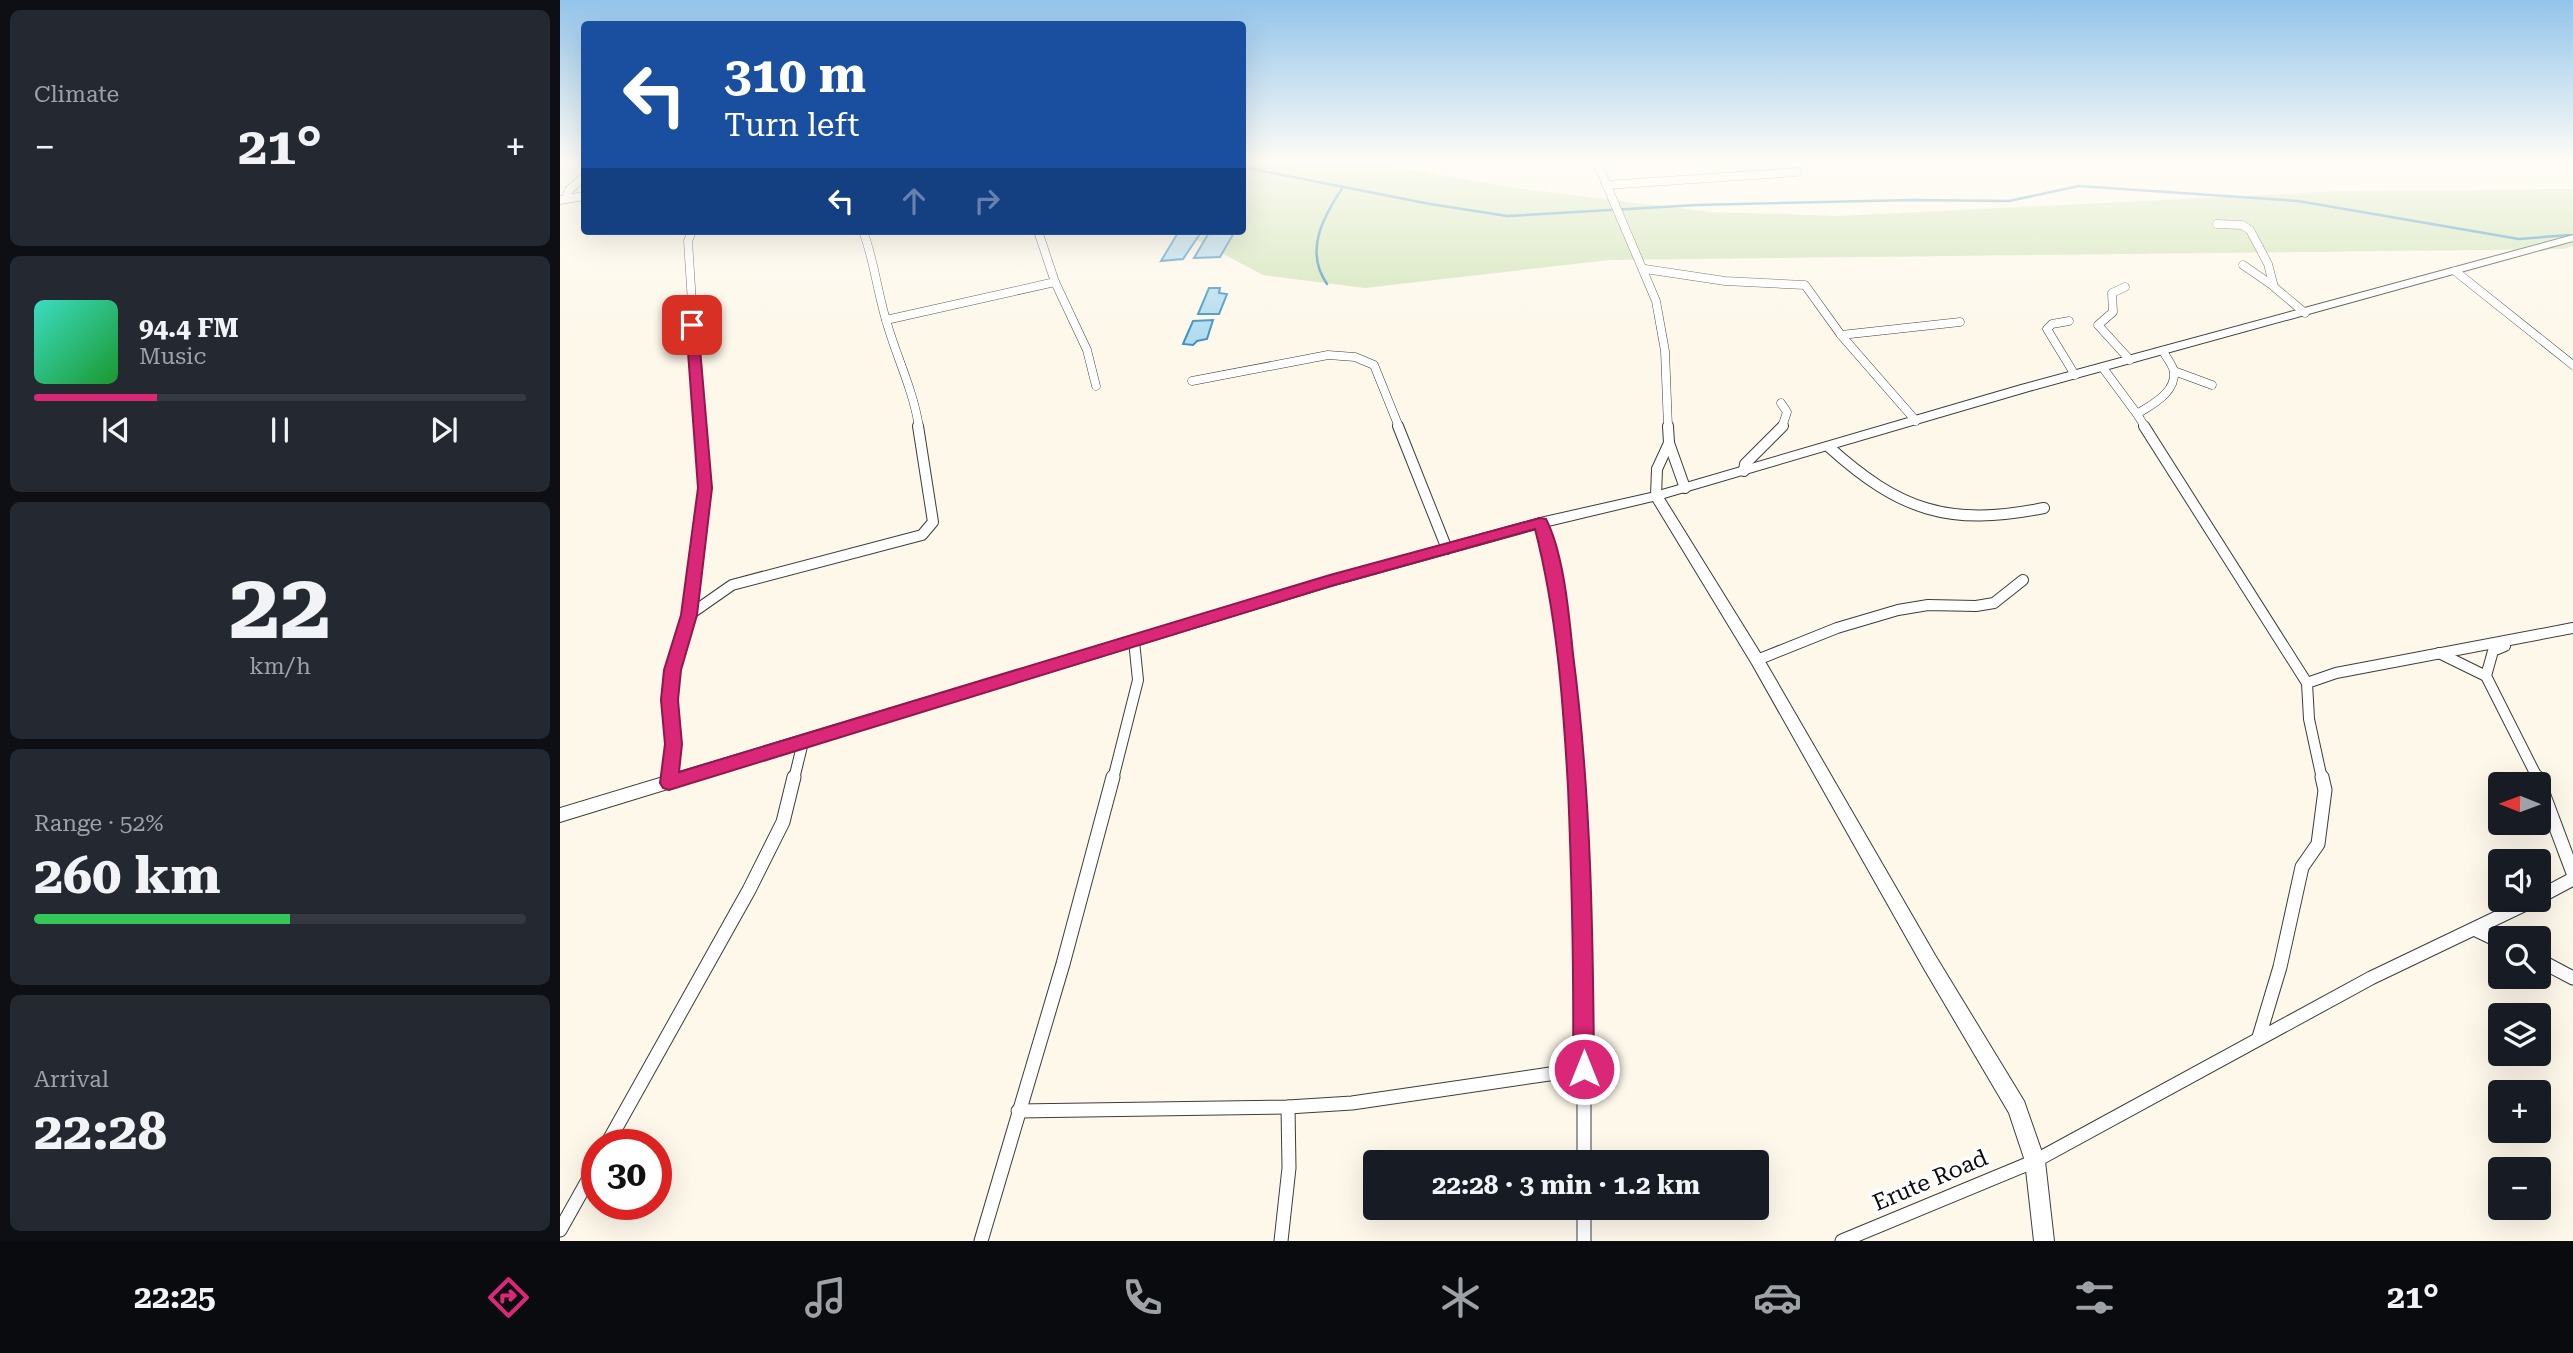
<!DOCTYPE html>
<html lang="en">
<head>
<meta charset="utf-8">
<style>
	body { margin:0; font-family:"Roboto Serif",serif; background:#242831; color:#f1f3f6; height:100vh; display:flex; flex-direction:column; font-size:26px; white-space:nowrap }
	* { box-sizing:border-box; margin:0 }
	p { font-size:23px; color:#9ea1a6 }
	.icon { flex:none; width:38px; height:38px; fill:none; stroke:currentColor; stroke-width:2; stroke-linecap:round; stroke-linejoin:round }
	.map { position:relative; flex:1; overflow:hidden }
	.panel { display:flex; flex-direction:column; gap:10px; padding:10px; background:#0d0f14; width:560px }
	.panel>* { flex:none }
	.hud { position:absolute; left:21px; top:21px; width:665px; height:214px; border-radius:7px; box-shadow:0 7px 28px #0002; background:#1a4fa0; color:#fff; overflow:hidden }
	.needle { width:46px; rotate:271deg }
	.buttons { position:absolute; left:1928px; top:772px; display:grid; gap:14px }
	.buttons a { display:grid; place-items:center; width:63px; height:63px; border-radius:7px; background:#171b24; box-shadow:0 7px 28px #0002; font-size:35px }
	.speed { position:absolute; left:21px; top:1129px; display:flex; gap:14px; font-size:35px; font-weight:700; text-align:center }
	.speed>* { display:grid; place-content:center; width:91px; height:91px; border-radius:50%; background:#171b24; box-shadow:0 7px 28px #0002; line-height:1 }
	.speed .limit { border:10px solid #d22; background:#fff; color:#111 }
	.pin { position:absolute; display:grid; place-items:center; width:60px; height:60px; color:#fff; margin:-30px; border-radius:14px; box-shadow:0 4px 10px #0006 }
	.me { position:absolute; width:77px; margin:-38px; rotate:0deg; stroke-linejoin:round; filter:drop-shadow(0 0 5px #0008) }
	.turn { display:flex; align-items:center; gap:24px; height:147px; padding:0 28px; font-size:32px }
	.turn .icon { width:91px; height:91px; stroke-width:2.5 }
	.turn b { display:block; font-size:49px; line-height:60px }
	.lanes { display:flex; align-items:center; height:66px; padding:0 28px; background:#0003; justify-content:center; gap:35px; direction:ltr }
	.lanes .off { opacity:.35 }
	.big { font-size:52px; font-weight:700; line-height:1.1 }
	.panel .tile { flex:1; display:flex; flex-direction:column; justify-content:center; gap:10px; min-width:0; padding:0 24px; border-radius:10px; background:#242831 }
	.panel .dial { align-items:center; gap:0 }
	.dial b { font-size:91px; line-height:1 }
	.song { display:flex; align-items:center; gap:21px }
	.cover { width:84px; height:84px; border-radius:10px; background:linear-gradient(135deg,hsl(170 70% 55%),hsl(130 70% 35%)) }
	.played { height:7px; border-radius:4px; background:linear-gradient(90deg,#db2777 25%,#363941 25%) }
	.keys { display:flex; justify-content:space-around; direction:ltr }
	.heat { display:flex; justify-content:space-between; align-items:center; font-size:38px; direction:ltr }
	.charge { height:10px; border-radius:5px; background:linear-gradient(90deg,#34c759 52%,#363941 0) }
	.trip { position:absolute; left:803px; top:1150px; width:406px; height:70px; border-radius:7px; background:#171b24; box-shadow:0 7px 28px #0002; font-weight:700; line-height:70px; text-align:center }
	.tabs { display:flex; height:112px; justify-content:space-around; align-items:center; background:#090b0e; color:#9ea1a6 }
	.tabs .icon { width:49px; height:49px }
	.tabs .current { color:#db2777 }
	.tabs b { font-size:32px; color:#f1f3f6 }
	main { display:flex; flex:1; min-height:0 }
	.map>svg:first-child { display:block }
</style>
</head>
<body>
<main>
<section class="panel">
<div class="tile"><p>Climate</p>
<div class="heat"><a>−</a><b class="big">21°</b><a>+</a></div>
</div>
<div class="tile">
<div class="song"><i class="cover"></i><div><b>94.4 FM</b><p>Music</p></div></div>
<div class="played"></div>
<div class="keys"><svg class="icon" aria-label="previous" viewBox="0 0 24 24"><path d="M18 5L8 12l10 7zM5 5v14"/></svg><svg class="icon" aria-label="pause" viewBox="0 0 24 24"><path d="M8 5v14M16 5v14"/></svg><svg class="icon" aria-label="next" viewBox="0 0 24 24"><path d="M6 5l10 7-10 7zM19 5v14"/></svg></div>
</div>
<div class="tile dial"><b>22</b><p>km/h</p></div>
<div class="tile"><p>Range · 52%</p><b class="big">260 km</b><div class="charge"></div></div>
<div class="tile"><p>Arrival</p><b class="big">22:28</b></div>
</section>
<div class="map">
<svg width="2013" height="1241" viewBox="0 0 2013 1241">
	<rect width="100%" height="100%" fill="#fdf8ea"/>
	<!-- green -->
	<polygon fill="#d0e4b7" points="683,160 794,160 956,188 1151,212 1279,216 1784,191 2013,189 2013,246 2003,249 1049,260 805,288 703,275 620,231 682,231"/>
	<!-- water -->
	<g fill="#b3dcf0" stroke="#4193c0" stroke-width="2">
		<polygon points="619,231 642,231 623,259 601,261"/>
		<polygon points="650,231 675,231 660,257 634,258"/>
		<polygon points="649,288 660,288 659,293 667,294 659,314 638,314"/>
		<polygon points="653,320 647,339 637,341 633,345 623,344 633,321"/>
	</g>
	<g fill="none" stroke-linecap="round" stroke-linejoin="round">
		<!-- stream -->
		<g stroke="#4193c0" stroke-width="2.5">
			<polyline points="682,167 870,204 947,216 1137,205 1352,200 1449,201 1519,186 1738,201 1959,239 2009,235"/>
			<path d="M767 284C744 251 763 217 783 187"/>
		</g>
		<defs>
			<g id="minor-far2">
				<polyline points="1036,160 1096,301 1105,351 1108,427"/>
				<polyline points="1046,185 1237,172"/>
				<polyline points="6,198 9,190 24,177"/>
				<polyline points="0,200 24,196"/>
				<polyline points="1657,224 1682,225 1690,230 1708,264 1714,287 1745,313"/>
				<polyline points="132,231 128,241 140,427"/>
				<path d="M303 231C314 260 317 290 326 320 336 356 353 389 359 427"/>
				<polyline points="1683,265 1712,285"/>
				<polyline points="1085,269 1165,281 1245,285 1281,335 1356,421"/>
				<polyline points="1895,271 2013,365"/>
				<polyline points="495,282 527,350 536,386"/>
				<polyline points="1565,287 1552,293 1553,312 1538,325 1570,360"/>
				<polyline points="326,320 495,282 478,231"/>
				<polyline points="1509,321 1492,324 1487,329 1515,375"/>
				<polyline points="1281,335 1400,322"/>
				<polyline points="1543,368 1577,414"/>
				<polyline points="1614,371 1652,385"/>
				<polyline points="632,381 768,355 795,357 814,365 839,427"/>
				<polyline points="1221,403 1227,412 1222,427"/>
				<path d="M1585 427 1577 414C1591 405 1616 393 1614 372 1613 365 1606 357 1603 351"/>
			</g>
			<g id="minor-far1">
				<polyline points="838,426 887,549"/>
				<polyline points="1108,426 1109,443 1125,488"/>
				<polyline points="1584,426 1747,683"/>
				<path d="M1269 447C1340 511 1389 527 1484 508"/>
				<polyline points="1184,471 1185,464 1223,426"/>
				<polyline points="1096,496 1097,469 1109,443"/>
				<polyline points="980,523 998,588 1013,716 1015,779"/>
				<polyline points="129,615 172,585 362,535 373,522 358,426"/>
				<polyline points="1945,646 1933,651 1926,676 1978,779"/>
				<polyline points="1879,653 1926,676"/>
				<polyline points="1197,660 1277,628 1338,610 1368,605 1416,606 1434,603 1463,580"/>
				<polyline points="109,779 113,744 110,700 113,670 129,615 145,488 140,426"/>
				<polyline points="234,779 243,742"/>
				<polyline points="553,779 578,680 574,641"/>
				<polyline points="1762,779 1749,719 1747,683 1776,673 2013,628"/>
			</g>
			<g id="minor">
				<polyline points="1015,777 1024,908 1024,1162"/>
				<polyline points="1977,777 2013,873"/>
				<polyline points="109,783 110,777"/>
				<polyline points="1979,897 2013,879"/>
				<polyline points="1916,930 1941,942"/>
				<polyline points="1979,960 2013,978"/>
				<polyline points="1699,1037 1720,967 1742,867 1758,844 1765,790 1762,777"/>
				<polyline points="458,1111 728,1107 792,1103 1024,1069"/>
				<polyline points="47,1144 189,890 223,822 234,777"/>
				<polyline points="1024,1208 1024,1241"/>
				<polyline points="0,1230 37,1164"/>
				<polyline points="421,1241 503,964 553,777"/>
				<polyline points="721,1241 729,1168 728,1107"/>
				<polyline points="1282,1241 1475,1161 1811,978 1974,900"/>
			</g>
			<polygon id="tertiary" points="2013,235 2013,241 1469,391 1104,498 1202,656 1375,955 1464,1101 1485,1161 1494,1241 1474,1241 1465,1161 1449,1113 1363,967 1192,664 1093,501 980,528 771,586 0,822 0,808 770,576 980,518 1095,492 1461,385"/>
		</defs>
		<!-- minor-far2 casing -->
		<use href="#minor-far2" stroke="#3d3d3d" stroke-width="9"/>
		<!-- minor-far1 casing -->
		<use href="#minor-far1" stroke="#3d3d3d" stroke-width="12"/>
		<!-- minor casing -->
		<use href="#minor" stroke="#3d3d3d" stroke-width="15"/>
		<!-- tertiary casing -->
		<use href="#tertiary" stroke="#3d3d3d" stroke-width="2"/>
		<!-- minor-far2 -->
		<use href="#minor-far2" stroke="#fff" stroke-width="8"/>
		<!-- minor-far1 -->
		<use href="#minor-far1" stroke="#fff" stroke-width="10"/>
		<!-- minor -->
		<use href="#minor" stroke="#fff" stroke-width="13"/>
		<!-- tertiary -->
		<use href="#tertiary" fill="#fff" fill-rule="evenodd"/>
	</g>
	<!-- sky -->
	<linearGradient id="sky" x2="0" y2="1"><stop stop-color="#93c4eb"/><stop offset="0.48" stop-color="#fefcf6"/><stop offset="1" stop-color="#fefcf6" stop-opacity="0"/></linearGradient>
	<rect width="2013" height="334" fill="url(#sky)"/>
	<!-- route -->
	<path fill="#db2777" stroke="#8e194d" stroke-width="2" d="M132 321 138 325 152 488 137 615 121 670 118 700 122 744 119 772 770 575 980 518 986 519C1004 554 1009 615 1013 654 1031 792 1033 931 1034 1069L1031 1077 1024 1080 1016 1077 1013 1069C1014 975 1012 882 1008 787 1003 700 997 615 975 529L771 586 109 790 103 788 100 783 105 744 101 700 104 670 121 615 138 488 126 325Z"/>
	<g text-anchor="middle" stroke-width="7" stroke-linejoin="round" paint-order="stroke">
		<!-- near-street labels -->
		<g font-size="23" fill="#0a0a0a" stroke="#fff">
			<text transform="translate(1370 1180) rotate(-23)" y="8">Erute Road</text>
		</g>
	</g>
</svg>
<div class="buttons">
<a><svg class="needle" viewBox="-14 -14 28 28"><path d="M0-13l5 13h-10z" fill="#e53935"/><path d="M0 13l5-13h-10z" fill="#9ea1a6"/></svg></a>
<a><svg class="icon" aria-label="sound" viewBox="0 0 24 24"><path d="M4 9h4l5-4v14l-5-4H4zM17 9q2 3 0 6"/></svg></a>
<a><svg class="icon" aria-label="search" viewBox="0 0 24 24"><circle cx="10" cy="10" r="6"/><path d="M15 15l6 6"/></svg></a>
<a><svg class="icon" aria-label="layers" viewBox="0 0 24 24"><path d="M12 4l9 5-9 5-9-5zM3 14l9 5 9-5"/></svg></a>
<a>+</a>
<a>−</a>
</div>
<div class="speed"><div class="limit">30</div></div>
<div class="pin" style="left:132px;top:325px;background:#d93025"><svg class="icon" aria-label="arrive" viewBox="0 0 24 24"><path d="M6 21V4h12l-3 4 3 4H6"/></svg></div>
<svg class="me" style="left:1024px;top:1069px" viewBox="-20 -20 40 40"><circle r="17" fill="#db2777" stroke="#fff" stroke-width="3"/><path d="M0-11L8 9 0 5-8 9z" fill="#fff"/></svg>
<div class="trip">22:28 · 3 min · 1.2 km</div>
<div class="hud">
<div class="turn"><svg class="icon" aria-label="left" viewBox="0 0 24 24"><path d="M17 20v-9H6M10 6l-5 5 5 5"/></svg><div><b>310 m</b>Turn left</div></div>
<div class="lanes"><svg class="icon" aria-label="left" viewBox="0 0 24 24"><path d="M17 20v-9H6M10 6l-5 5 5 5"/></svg><svg class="icon off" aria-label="ahead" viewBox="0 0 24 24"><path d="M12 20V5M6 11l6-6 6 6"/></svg><svg class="icon off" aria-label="right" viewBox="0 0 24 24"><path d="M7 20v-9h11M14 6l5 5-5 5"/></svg></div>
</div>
</div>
</main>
<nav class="tabs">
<b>22:25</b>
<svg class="icon current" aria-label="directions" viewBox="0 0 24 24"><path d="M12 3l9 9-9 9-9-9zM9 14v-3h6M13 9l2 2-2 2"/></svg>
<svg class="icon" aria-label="music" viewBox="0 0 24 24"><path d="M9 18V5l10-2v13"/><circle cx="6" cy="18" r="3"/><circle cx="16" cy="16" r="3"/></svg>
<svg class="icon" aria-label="phone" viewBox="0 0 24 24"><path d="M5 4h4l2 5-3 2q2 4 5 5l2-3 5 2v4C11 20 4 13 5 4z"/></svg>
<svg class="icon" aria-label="climate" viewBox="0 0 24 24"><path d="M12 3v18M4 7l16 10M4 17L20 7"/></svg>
<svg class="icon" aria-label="car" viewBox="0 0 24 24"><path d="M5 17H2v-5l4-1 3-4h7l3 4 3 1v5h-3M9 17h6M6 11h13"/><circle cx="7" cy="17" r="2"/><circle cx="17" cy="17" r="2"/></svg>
<svg class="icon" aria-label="filters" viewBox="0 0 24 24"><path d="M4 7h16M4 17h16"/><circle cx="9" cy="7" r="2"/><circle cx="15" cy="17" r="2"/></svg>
<b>21°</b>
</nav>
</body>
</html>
